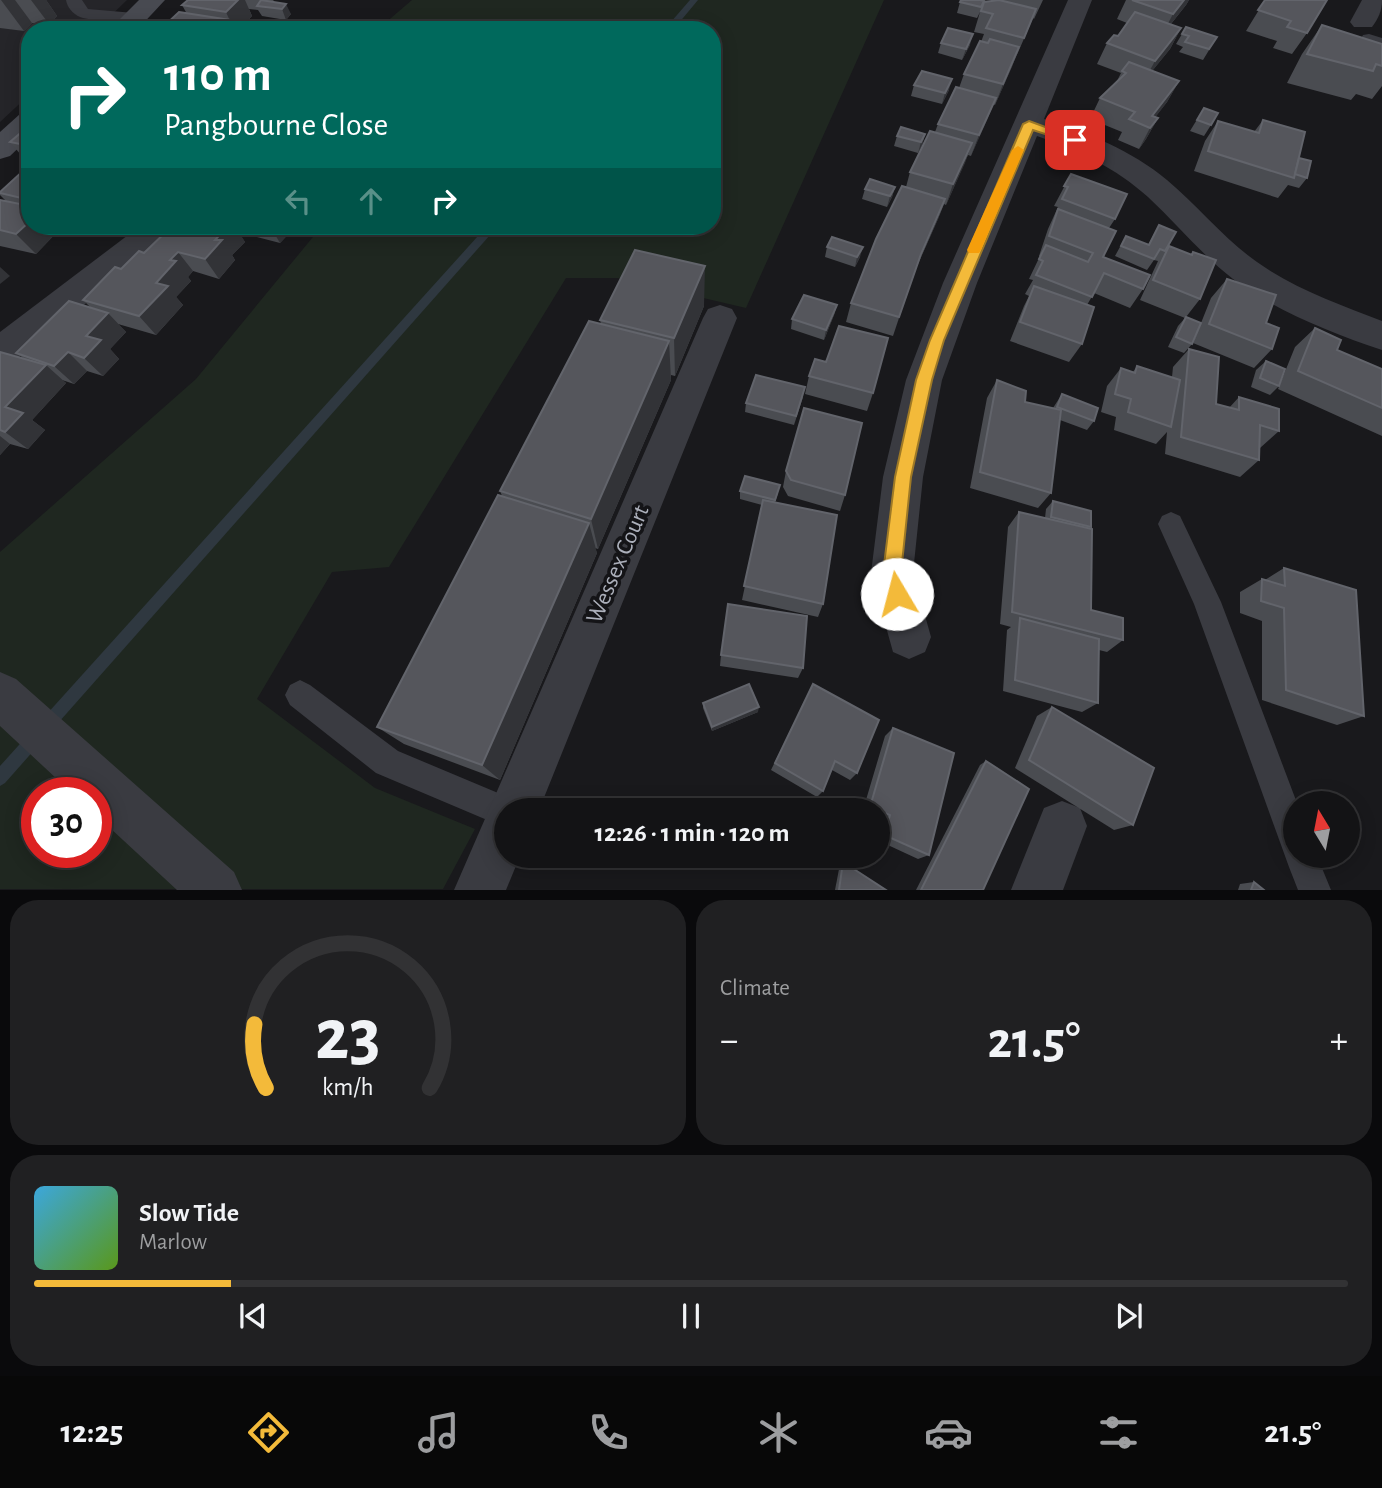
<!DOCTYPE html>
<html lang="en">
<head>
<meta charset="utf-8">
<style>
	body { margin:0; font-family:"Alegreya Sans",sans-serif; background:#202022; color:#f1f3f6; height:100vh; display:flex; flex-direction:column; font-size:26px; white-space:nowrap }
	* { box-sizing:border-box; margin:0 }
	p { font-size:23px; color:#9d9ea0 }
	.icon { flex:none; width:38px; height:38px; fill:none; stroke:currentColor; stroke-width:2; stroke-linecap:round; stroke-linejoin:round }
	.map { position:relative; height:890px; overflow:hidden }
	.sheet { display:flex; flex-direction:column; gap:10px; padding:10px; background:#0a0a0c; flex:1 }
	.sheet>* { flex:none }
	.top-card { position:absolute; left:21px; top:21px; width:700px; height:214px; border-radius:28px; box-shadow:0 4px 18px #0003,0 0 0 2px #323234; background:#00695c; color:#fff; overflow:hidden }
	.needle { width:46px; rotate:350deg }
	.controls { position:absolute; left:1283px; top:791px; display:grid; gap:14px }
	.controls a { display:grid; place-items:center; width:77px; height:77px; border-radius:50%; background:#131315; box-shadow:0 4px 18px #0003,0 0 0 2px #323234; font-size:35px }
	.speed { position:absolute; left:21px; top:777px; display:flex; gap:14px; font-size:35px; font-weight:700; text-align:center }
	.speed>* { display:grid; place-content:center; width:91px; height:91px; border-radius:50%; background:#131315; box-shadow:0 4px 18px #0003,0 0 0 2px #323234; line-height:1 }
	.speed .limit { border:10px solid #d22; background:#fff; color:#111 }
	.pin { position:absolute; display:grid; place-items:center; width:60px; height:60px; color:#fff; margin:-30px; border-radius:14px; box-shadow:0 4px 10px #0006 }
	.me { position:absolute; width:77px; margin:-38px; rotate:352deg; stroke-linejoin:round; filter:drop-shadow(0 0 5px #0008) }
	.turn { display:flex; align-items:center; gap:24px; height:147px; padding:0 28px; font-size:32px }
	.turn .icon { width:91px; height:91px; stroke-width:2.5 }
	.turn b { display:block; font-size:49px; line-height:60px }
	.lanes { display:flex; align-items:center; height:66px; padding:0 28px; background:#0003; justify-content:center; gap:35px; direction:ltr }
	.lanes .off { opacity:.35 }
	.big { font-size:52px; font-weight:700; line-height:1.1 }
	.sheet .card { flex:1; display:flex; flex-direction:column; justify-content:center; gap:10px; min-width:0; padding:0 24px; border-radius:28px; background:#202022 }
	.sheet .dial { align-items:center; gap:0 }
	.dial svg { height:182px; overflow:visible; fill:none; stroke:#323234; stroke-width:7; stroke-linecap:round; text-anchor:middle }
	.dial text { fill:#f1f3f6; stroke:none }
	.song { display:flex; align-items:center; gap:21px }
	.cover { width:84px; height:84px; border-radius:10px; background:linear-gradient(135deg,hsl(200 70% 55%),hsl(90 70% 35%)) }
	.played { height:7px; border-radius:4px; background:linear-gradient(90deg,#f3ba3a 15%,#323234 15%) }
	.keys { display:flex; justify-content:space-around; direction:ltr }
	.heat { display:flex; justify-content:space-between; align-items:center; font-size:38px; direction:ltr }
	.sheet .tiles { flex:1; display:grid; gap:10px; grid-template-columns:1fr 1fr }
	.card:last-child { grid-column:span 2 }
	.trip { position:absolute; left:494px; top:798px; width:396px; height:70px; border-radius:35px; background:#131315; box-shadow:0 4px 18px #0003,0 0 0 2px #323234; font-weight:700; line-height:70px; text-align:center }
	.dock { display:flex; height:112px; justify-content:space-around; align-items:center; background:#080808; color:#9d9ea0 }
	.dock .icon { width:49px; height:49px }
	.dock .selected { color:#f3ba3a }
	.dock b { font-size:32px; color:#f1f3f6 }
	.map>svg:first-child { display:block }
</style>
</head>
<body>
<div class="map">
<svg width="1382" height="890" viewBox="0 0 1382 890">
	<rect width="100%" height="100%" fill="#19191c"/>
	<!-- built -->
	<polygon fill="#252529" points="0,0 127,0 96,30 30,30 30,94 0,122"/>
	<!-- green -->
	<path fill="#1f2720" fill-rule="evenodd" d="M412 0H884L746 308 618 278H566L389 567 332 572 257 699 375 788 475 829 443 889H0V552L196 379 322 226H712V30H377ZM37 793H96V852H37Z"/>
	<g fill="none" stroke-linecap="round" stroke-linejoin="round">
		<!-- stream -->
		<g fill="#2f3840" fill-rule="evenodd">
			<polygon points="690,0 698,0 673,30 664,30"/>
			<polygon points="487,226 498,226 5,783 0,786 0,766"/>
		</g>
		<!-- lane -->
		<g fill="#3a3b41" fill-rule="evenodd">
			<path d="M66 0H82L88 9 134 13 142 18C135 25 91 21 80 17 73 14 67 7 66 0Z"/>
			<polygon points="1369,34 1382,38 1382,48 1374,46 1363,67 1351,67 1348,63 1363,35"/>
			<polygon points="1171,512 1180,516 1221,602 1297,803 1295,856 1317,856 1331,890 1298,890 1289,867 1194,604 1158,524 1162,516"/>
			<polygon points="300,680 310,685 398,751 517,801 521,810 506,810 506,828 376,773 290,705 285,695 290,685"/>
		</g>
		<!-- street -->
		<g fill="#3a3b41" fill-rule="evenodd">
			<path d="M1068 0H1092L1044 119C1088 133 1131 150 1167 180 1198 206 1224 239 1257 262 1295 289 1339 304 1382 321V350C1331 333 1276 311 1233 279 1202 255 1177 224 1148 197 1116 168 1078 150 1037 136L977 283 942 380 923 477 913 573 931 637 925 652 909 659 893 652 871 573 883 477 906 380 943 283Z"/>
			<path d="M1362 0H1382C1382 11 1378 19 1372 27H1354L1350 22Z"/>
			<polygon points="140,226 177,226 172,234 13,362 0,366 0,332"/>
			<polygon points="720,305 732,309 737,318 539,810 506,810 506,856 520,856 506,890 454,890 703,318 708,309"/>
			<polygon points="0,672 16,679 234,872 242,890 177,890 96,815 96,793 72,793 0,726"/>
			<polygon points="1062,801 1080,808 1087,826 1063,890 1011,890 1044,808"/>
		</g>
		<!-- secondary -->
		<g fill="#484a51" fill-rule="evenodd">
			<polygon points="139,0 165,0 137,30 109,30"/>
			<polygon points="30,111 30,137 10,156 0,159 0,132 20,114"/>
		</g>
	</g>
	<!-- wall -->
	<g fill="#4a4c51">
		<polygon points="0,0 46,0 57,16 49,24 32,23 24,31 0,28"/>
		<polygon points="188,0 274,0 272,2 291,14 286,20 262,16 258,10 249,9 252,16 239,30 163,30 162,28 187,14 182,5"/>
		<polygon points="1003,0 1043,0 1034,19 1033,18 995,105 993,104 971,156 968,155 946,205 944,204 938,219 914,273 893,336 846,322 851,303 906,187 910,172 935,132 938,124 959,88 964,74 981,42 984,34 974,32 980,12 977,18 957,13 960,2 984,1 981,10"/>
		<polygon points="1126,0 1189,0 1186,5 1171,24 1181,28 1170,49 1152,71 1179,81 1167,102 1155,117 1158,118 1146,139 1139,149 1118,140 1122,132 1090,119 1100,98 1117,81 1121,73 1097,64 1107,43 1118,36 1127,23 1117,19"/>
		<polygon points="1265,0 1307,33 1292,54 1273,48 1277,41 1246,31"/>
		<polygon points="1322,25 1382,44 1382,86 1372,99 1356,94 1351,100 1287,83 1302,54"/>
		<polygon points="1182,34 1217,37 1203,60 1179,52 1183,47 1176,44"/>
		<polygon points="941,43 970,45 962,60 938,53"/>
		<polygon points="914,85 949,90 942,104 911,96"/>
		<polygon points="1204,108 1211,125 1204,136 1190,131"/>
		<polygon points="1263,120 1299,158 1307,178 1299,188 1288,185 1278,198 1194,171 1205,141 1218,121 1254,132"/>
		<polygon points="30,125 30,163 27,162 10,142"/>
		<polygon points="925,134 922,145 918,153 894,146 897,136"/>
		<polygon points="30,171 30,226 57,226 60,229 36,254 0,246 0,200 6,201 0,195 0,192"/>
		<polygon points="1071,174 1115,219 1109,228 1103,257 1143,289 1130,308 1094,293 1087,305 1082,344 1069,362 1010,341 1024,306 1029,296 1025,294 1033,280 1029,279 1040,256 1039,256 1048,229 1058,207 1054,206"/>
		<polygon points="895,187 892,197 887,207 862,199 865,189"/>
		<polygon points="1159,225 1169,246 1200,299 1186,317 1201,323 1211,298 1227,279 1266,323 1272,349 1254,368 1193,343 1198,331 1192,344 1184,353 1168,347 1178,326 1185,318 1140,300 1158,261 1154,260 1147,270 1115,256 1126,236 1148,245"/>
		<polygon points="172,226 296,226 280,243 238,232 245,242 232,255 235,260 219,279 193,271 188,277 191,281 176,297 183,305 156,335 118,324 126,332 110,349 119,359 103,376 87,371 74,384 62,380 66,383 32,420 45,430 28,449 10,444 0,455 0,352 23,358 16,353 91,308 83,300 121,269 144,253"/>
		<polygon points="827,247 860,257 855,267 825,257"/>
		<polygon points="837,305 834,315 824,340 791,329 792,319"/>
		<polygon points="704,306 675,376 671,375 671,380 598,549 595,548 597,553 500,780 404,744 377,727 502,496 500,491 601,324 600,320"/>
		<polygon points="1315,328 1337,350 1382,369 1382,436 1278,389 1295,347"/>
		<polygon points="1189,349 1216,404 1229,408 1239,397 1279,431 1260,448 1259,460 1240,477 1165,454 1167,432 1156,444 1114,430 1116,417 1101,412 1107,386 1121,368 1133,372 1137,366 1172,377 1173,367"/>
		<polygon points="1266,361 1279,386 1270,395 1251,387 1256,370"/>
		<polygon points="826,362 873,393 867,411 805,394 809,376"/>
		<polygon points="997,380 1025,402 1053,408 1062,394 1094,421 1087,430 1060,420 1051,493 1038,508 970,488 987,398"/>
		<polygon points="803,397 794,425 745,412 746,403"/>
		<polygon points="786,471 845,495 840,511 788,496 783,487"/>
		<polygon points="740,491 778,493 775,503 823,604 818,617 742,600 762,505 740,499"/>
		<polygon points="1053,501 1091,527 1090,528 1091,610 1123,640 1107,652 1099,650 1098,703 1082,712 1003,691 1007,630 1011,627 1000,624 1008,527 1019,512 1045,518 1046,509"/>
		<polygon points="1284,568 1364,716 1337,725 1262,700 1262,621 1240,613 1240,592 1262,579 1265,580"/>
		<polygon points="721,655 803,668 798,678 720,666"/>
		<polygon points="813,684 857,773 850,780 832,770 823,791 817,797 771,770"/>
		<polygon points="703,703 758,712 712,731 703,708"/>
		<polygon points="1052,707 1133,825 1114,830 1015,768 1037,716"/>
		<polygon points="893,728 929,855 918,859 877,840 881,820 877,819 877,810 863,810 885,736"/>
		<polygon points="986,761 983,890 916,890 980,765"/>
		<polygon points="843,862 886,890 835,890 840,864"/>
		<polygon points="1254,882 1264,890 1238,890 1240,884"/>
	</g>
	<!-- shaded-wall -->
	<g fill="#323337">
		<polygon points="1,0 15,0 32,23 24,31"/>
		<polygon points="31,0 46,0 57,16 49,24"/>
		<polygon points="238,0 245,0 252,16 239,30 234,30 226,12"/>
		<polygon points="1184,0 1189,0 1186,5 1162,35 1173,14"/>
		<polygon points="286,4 291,14 286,20 282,9"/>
		<polygon points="230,20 234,30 220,30"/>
		<polygon points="1181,28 1170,49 1144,81 1155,61"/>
		<polygon points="973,34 970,45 962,60 966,49"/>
		<polygon points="1019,47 1012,67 995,105 1003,84"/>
		<polygon points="952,79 949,90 942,104 945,93"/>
		<polygon points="1179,81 1167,102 1148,127 1152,116"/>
		<polygon points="996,98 988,118 971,156 979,135"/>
		<polygon points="1158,118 1146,139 1139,149 1150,128"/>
		<polygon points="925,134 922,145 918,153 921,142"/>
		<polygon points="972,143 965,163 946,205 953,184"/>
		<polygon points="895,187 892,197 887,207 890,196"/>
		<polygon points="945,199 938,219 914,273 893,336 921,254"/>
		<polygon points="30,221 30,226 57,226 60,229 36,254 16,234"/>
		<polygon points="228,226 235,226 245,242 232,255 235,260 219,279 205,259 215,240"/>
		<polygon points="270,226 296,226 280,243"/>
		<polygon points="863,247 860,257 855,267 857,257"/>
		<polygon points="178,252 193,271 188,277 191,281 176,297 183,305 156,335 139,316 156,283 170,260"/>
		<polygon points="705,266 704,306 675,376 674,338"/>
		<polygon points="0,267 10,276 0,284"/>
		<polygon points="837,305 834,315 824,340 826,330"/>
		<polygon points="108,313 126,332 110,349 119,359 103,376 84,358 86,336"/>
		<polygon points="669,341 671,380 598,549 591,519"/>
		<polygon points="68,352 87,371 74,384 54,366"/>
		<polygon points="46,365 66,383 32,420 45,430 28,449 5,432 5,407"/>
		<polygon points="0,436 10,444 0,455"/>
		<polygon points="589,523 597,553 500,780 482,765"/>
		<polygon points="759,707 758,712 712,731 712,727"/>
	</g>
	<!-- building -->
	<g fill="#55565c" stroke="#62646b" stroke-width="2">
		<polygon points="188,0 238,0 226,12 182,5"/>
		<polygon points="261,0 286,4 282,9 257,6"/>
		<polygon points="961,0 980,0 984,1 981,7 960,2"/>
		<polygon points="999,0 1036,9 1024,38 986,28 993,14 981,11 984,2"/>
		<polygon points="1132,0 1184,0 1173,14"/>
		<polygon points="1265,0 1327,0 1307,33 1287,27 1291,21 1258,10"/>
		<polygon points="179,12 230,20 220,30 171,30 162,28"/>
		<polygon points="1135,12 1181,28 1155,61 1107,43 1114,35 1118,36"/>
		<polygon points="246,23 276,27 274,30 239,30"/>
		<polygon points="1322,25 1382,44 1382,66 1376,64 1373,71 1307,54"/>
		<polygon points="1186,27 1217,37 1209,49 1185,42 1189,36 1182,34"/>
		<polygon points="948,28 973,34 966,49 941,43"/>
		<polygon points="990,39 1019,47 1003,84 964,74 980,41 988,43"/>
		<polygon points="1129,62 1179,81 1152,116 1158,118 1150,128 1129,119 1135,112 1100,98 1126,73 1122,71"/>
		<polygon points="922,71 952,79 945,93 914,85"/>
		<polygon points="956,87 996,98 979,135 938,124"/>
		<polygon points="1204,108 1218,113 1211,125 1197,120"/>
		<polygon points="1263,120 1305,132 1294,178 1208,151 1218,121 1259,133"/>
		<polygon points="30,125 30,146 10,142"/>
		<polygon points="901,127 925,134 921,142 897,136"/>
		<polygon points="930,131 972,143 953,184 910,172"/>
		<polygon points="1299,158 1311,161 1307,178 1295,174"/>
		<polygon points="24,170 30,171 30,200 0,193 0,192"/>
		<polygon points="1071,174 1127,194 1115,219 1062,199 1068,187 1064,186"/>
		<polygon points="870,179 895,187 890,196 865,189"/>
		<polygon points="902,186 945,199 921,254 899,317 851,303 876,239"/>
		<polygon points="0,200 30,206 30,221 16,234 0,230"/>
		<polygon points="1058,209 1116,231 1103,257 1150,275 1143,289 1104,273 1092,297 1036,275 1043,261 1039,259 1046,245 1088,262 1093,253 1049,236"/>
		<polygon points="1159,225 1176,232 1165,251 1160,249 1154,259 1121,246 1126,236 1149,245"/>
		<polygon points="172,226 228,226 215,240 222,240 205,259 178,252 170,260 176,261 156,283 168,286 139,316 83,300 115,267 121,269 139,251 144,253"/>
		<polygon points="832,237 863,247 857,257 827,247"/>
		<polygon points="1169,246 1192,255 1193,252 1216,260 1200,299 1153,280"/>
		<polygon points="635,250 705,266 674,338 600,320"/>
		<polygon points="1227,279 1276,295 1266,323 1279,328 1272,349 1209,324"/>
		<polygon points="1034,286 1094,307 1082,344 1020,322"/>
		<polygon points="804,295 837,305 826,330 792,319"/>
		<polygon points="69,301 108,313 86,336 101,340 84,358 68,352 54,366 16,353"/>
		<polygon points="1186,317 1201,323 1192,344 1176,337"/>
		<polygon points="589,321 669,341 591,519 500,491"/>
		<polygon points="839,326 888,338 873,393 809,376 815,359 826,362"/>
		<polygon points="1315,328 1341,340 1337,350 1382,369 1382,408 1298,371"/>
		<polygon points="1189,349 1219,357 1216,404 1239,410 1239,397 1279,409 1279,431 1260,425 1259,460 1181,437"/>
		<polygon points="0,352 46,365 5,407 23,413 5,432 0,430"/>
		<polygon points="1266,361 1285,369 1279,386 1260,378"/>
		<polygon points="1137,366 1180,380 1171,427 1128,412 1131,399 1115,394 1121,368 1135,373"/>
		<polygon points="756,375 805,387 796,416 746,403"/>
		<polygon points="997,380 1026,391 1025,402 1061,410 1051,493 980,472"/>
		<polygon points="1062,394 1098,408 1094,421 1057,407"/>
		<polygon points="804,408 862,423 845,495 791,480 786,471"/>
		<polygon points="745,476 780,485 775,500 740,491"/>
		<polygon points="498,495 589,523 482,765 377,727"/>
		<polygon points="763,500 837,515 823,604 744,586"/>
		<polygon points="1053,501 1091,511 1091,527 1051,517"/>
		<polygon points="1019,512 1092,529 1091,610 1123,618 1123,640 1012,612"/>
		<polygon points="1284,568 1356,590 1364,716 1286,690 1284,608 1261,601 1262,579 1285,586"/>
		<polygon points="728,604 807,616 803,668 721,655"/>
		<polygon points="1020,618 1099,639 1098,703 1015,680"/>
		<polygon points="749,684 759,707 712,727 703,703"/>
		<polygon points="813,684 879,720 857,773 835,761 823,791 775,763"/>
		<polygon points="1052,707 1154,768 1133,825 1029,760"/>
		<polygon points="893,728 954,753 929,855 884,835 890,815 870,807"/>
		<polygon points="986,761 1029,789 983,890 921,890"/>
		<polygon points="845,803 859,810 843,810"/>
		<polygon points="843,862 886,890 839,890"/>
		<polygon points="1254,882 1264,890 1251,890"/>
	</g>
	<!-- route -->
	<polygon fill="#f3ba3a" stroke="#9e7926" stroke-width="2" points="1029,121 1081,140 1075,144 1033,130 944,340 932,380 911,477 901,573 906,594 904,600 897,603 891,600 883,573 895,477 916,380 930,340 1023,124"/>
	<!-- slow -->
	<polygon fill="#f59e0b" points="1018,146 1024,150 981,250 979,253 969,253 967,250 1012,150"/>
	<g text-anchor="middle" stroke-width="7" stroke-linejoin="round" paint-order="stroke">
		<!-- street labels -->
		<g font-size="24" fill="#acb0bb" stroke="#141417">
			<text transform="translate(617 564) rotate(-67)" y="8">Wessex Court</text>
		</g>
	</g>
</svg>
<div class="controls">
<a><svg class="needle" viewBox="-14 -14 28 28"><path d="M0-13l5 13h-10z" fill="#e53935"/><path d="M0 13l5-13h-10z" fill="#9d9ea0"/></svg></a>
</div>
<div class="speed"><div class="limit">30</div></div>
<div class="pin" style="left:1075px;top:140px;background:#d93025"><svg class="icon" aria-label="arrive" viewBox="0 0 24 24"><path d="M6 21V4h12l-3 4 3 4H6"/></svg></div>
<svg class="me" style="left:897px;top:594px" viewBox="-20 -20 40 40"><circle r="19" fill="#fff"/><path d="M0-13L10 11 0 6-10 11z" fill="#f3ba3a"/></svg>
<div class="trip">12:26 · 1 min · 120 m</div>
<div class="top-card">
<div class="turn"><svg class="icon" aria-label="right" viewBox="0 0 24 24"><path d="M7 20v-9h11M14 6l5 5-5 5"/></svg><div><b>110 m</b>Pangbourne Close</div></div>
<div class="lanes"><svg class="icon off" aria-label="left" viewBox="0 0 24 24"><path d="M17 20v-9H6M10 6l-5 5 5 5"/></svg><svg class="icon off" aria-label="ahead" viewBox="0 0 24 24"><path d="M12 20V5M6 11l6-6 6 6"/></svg><svg class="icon" aria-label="right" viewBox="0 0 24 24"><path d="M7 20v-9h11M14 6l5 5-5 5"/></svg></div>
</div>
</div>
<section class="sheet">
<div class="tiles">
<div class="card dial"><svg viewBox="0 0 100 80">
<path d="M14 69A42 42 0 1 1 86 69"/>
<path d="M14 69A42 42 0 0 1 9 41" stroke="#f3ba3a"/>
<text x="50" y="56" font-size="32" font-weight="700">23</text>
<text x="50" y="72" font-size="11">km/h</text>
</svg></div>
<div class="card"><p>Climate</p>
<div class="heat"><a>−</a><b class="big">21.5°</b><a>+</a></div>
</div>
<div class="card">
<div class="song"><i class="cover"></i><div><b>Slow Tide</b><p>Marlow</p></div></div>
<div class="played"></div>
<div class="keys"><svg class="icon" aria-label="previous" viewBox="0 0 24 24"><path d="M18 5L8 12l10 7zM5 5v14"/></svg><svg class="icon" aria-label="pause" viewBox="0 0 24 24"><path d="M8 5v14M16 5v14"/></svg><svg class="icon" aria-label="next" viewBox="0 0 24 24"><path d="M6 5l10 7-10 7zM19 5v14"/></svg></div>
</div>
</div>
</section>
<nav class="dock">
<b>12:25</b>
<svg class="icon selected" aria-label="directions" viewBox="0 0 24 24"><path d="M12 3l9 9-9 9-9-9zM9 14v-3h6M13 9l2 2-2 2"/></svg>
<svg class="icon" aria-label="music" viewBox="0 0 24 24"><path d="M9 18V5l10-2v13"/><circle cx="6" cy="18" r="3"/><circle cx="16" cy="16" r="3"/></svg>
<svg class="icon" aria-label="phone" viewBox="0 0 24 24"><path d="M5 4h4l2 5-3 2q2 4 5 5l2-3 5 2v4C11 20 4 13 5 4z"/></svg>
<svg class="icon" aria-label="climate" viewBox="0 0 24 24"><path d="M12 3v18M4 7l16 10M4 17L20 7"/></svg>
<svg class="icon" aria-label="car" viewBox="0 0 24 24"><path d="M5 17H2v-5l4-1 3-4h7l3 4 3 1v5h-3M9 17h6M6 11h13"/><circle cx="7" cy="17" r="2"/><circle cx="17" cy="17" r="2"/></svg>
<svg class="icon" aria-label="filters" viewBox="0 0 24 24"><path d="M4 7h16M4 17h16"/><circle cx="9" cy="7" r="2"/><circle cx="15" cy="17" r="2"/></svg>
<b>21.5°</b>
</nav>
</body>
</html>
